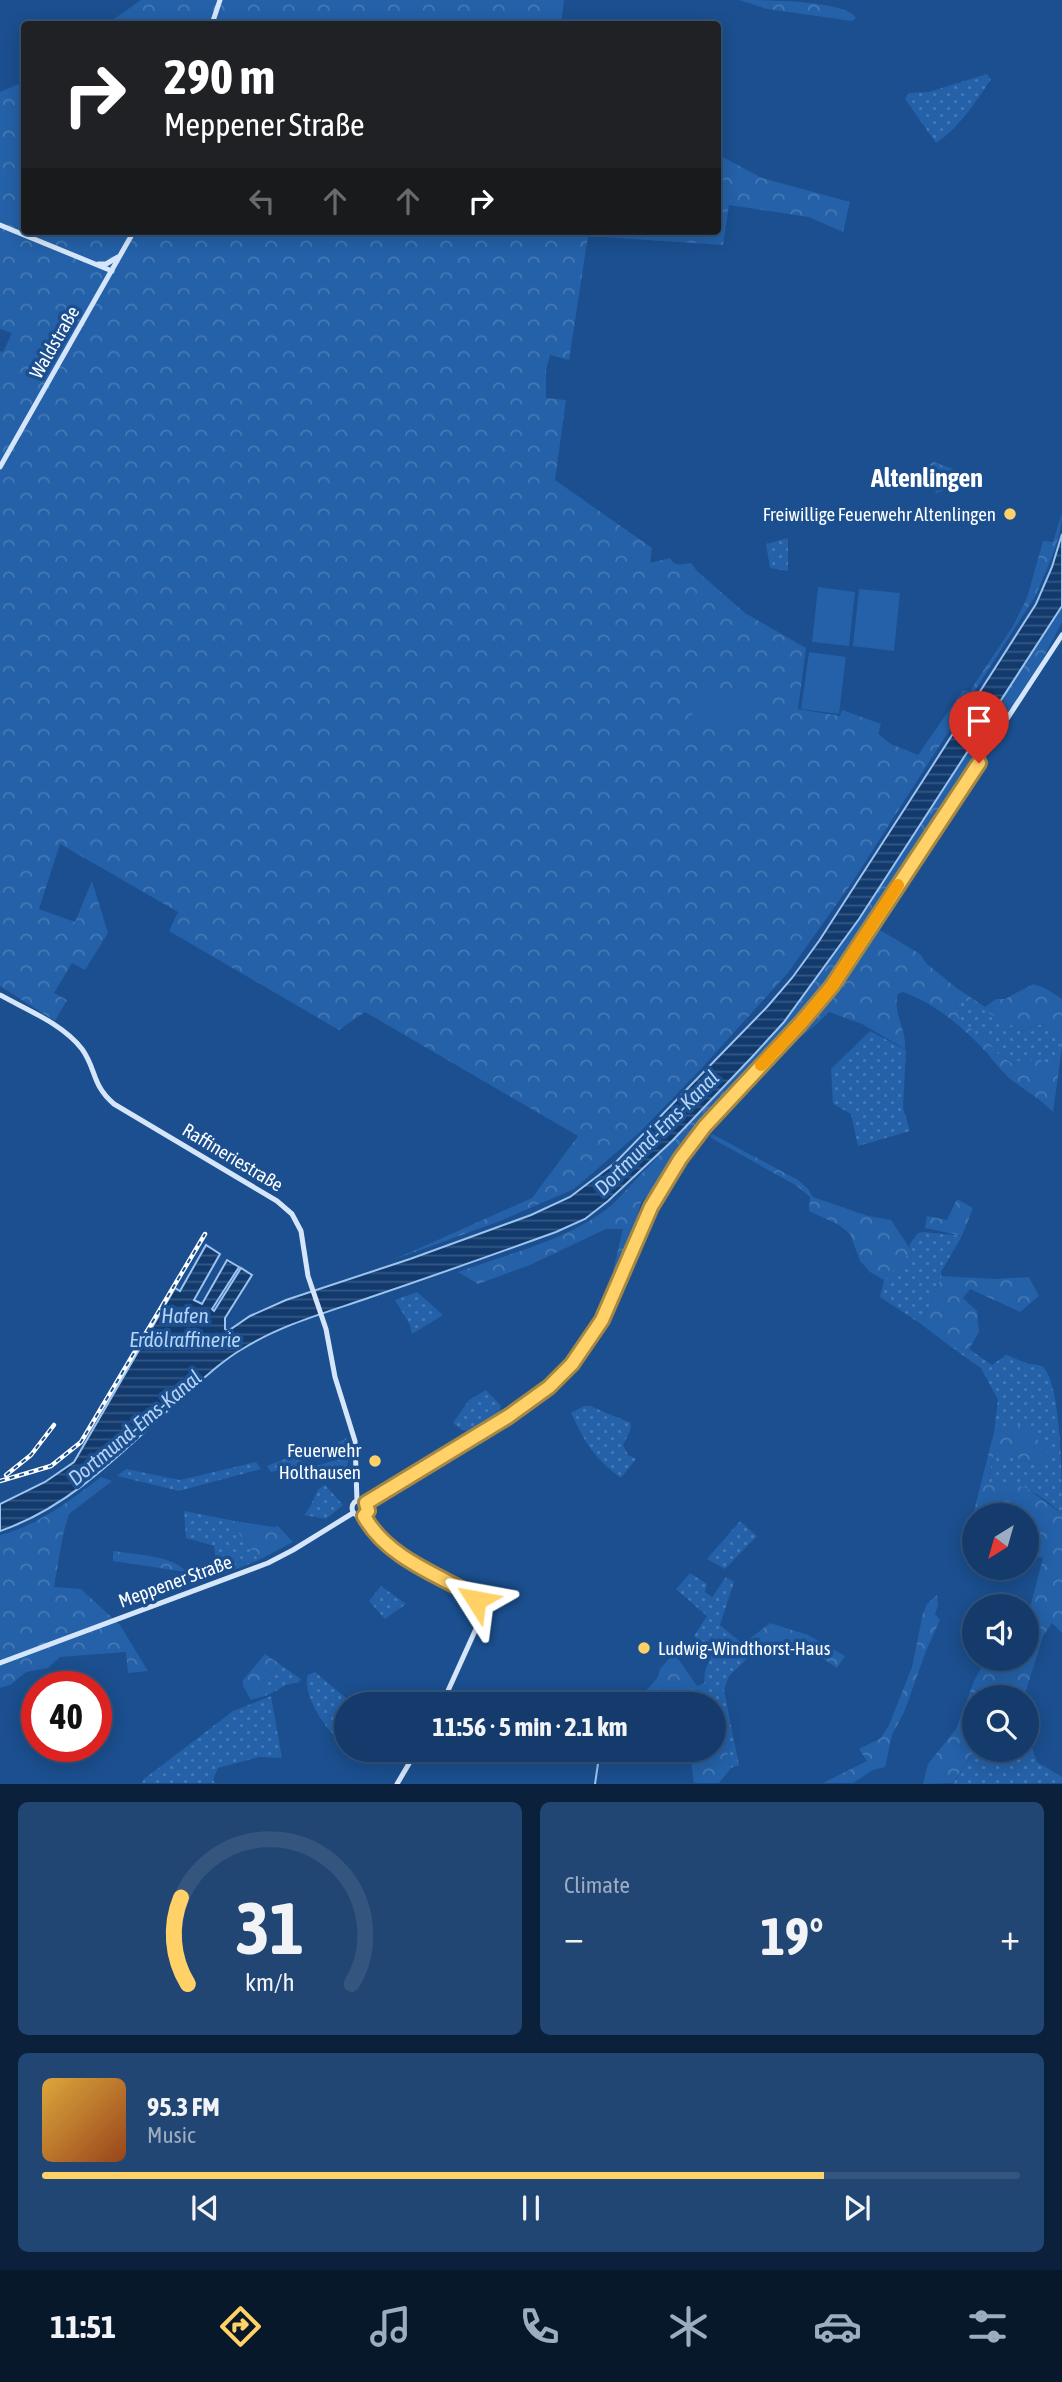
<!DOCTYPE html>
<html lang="en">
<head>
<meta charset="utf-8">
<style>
	body { margin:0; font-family:"Asap Condensed",sans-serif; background:#214673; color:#f1f3f6; height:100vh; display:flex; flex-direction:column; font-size:26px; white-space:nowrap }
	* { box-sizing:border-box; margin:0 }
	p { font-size:23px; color:#9dadc1 }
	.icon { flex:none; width:38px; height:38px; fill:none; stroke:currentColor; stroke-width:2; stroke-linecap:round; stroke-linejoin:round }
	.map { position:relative; height:1784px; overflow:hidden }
	.drawer { display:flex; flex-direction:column; gap:18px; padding:18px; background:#0b203b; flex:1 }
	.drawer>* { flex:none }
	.hud { position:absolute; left:21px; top:21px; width:700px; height:214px; border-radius:7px; box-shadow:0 4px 18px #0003,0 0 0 2px #33557e; background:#202124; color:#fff; overflow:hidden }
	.needle { width:46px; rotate:217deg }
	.controls { position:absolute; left:962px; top:1503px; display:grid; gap:14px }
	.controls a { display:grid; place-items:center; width:77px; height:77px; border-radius:50%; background:#143b6b; box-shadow:0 4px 18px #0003,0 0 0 2px #33557e; font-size:35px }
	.speed { position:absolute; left:21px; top:1671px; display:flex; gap:14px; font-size:35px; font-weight:700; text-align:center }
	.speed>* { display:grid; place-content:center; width:91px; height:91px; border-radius:50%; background:#143b6b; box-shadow:0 4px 18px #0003,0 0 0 2px #33557e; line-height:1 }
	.speed .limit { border:10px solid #d22; background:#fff; color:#111 }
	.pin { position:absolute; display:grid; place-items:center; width:60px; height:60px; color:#fff; margin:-72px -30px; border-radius:50% 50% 50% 0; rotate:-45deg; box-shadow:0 0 7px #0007 }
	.pin .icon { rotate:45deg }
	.me { position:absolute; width:77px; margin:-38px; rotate:304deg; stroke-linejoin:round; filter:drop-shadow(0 0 5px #0008) }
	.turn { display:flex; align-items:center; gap:24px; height:147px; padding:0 28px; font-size:32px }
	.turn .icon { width:91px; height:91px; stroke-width:2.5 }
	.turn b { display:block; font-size:49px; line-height:60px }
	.lanes { display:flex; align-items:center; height:66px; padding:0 28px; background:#0003; justify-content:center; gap:35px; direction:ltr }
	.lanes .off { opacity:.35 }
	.big { font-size:52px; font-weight:700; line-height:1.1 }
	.drawer .widget { flex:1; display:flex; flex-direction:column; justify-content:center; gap:10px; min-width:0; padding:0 24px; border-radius:10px; background:#214673 }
	.drawer .dial { align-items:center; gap:0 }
	.dial svg { height:182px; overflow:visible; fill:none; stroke:#33557e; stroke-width:7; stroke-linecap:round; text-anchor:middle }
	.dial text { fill:#f1f3f6; stroke:none }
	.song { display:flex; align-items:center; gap:21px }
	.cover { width:84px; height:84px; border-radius:10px; background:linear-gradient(135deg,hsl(40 70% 55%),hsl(20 70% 35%)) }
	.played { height:7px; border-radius:4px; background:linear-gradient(90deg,#ffd166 80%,#33557e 80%) }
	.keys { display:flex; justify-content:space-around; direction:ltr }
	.heat { display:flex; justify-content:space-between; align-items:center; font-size:38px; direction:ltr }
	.drawer .tiles { flex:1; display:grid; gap:18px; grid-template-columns:1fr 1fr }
	.widget:last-child { grid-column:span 2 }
	.trip { position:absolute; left:334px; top:1692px; width:392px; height:70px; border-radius:35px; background:#143b6b; box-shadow:0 4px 18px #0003,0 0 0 2px #33557e; font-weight:700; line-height:70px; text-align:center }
	.dock { display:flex; height:112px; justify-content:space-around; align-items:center; background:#08182b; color:#9dadc1 }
	.dock .icon { width:49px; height:49px }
	.dock .selected { color:#ffd166 }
	.dock b { font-size:32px; color:#f1f3f6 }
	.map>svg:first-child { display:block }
</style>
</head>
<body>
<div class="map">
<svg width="1062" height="1784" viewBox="0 0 1062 1784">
	<defs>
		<pattern id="grass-dots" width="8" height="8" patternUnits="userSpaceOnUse" patternTransform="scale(1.75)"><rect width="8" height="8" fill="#2461a8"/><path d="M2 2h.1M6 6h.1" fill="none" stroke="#4579b5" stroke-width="1.8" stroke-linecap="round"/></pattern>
		<pattern id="forest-crowns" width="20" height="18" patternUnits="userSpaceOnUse" patternTransform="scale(1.75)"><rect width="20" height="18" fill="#2461a8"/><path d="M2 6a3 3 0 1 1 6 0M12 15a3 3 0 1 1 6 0" fill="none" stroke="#4579b5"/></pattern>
		<pattern id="water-rules" width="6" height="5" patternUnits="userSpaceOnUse" patternTransform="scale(1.75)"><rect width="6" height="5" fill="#123a6d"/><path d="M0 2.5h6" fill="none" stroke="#365883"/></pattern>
	</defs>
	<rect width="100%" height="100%" fill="#1b4f8f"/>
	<!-- grass -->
	<g fill="url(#grass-dots)">
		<path d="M987 74 991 79C975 103 960 127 936 143L905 99 909 93 929 92Z"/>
		<polygon points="788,538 788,571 770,568 766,544"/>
		<polygon points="963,998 1022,1031 1041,1024 1050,1027 1059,1040 1052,1067 1024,1065 1019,1061 1013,1063 994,1051 991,1044 961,1021 955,1009 957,1001"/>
		<polygon points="870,1031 906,1050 903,1108 910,1131 858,1146 851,1114 833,1104 831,1069"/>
		<polygon points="925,1232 962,1236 941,1272 942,1276 921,1324 880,1297 884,1280 911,1250 909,1245 918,1233"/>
		<polygon points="417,1292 443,1315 412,1334 410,1325 395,1300"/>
		<path d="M951 1347 969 1349 992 1365 1006 1355C1013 1357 1020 1361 1026 1363 1031 1365 1038 1364 1042 1366 1062 1381 1062 1486 1062 1514 1036 1490 1023 1485 988 1484L994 1451C1011 1454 1024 1463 1041 1465L1050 1455 1000 1428 994 1432 998 1400 981 1368Z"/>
		<polygon points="486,1390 501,1406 498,1414 473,1431 462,1430 453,1423 469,1400"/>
		<path d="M584 1406H590L631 1423 630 1431 623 1445 628 1455 636 1459 621 1478C593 1457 586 1444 571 1413Z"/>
		<path d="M346 1438 349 1458 346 1468C326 1474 308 1484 292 1467L271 1472 267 1466 295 1455 310 1468 336 1460 337 1443Z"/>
		<polygon points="256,1462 261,1469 179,1491 117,1476 126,1469 180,1480"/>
		<path d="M325 1485 343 1505 326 1519 304 1515C314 1506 313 1490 325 1485Z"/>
		<polygon points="184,1511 235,1521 233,1526 259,1560 218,1576 214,1546 186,1538"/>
		<polygon points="740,1521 757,1536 725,1569 707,1559"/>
		<polygon points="690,1573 707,1584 705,1592 712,1597 726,1577 734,1582 720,1625 733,1636 721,1647 748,1658 729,1676 724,1690 739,1765 731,1768 721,1725 704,1683 705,1671 712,1654 694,1636 707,1616 676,1589"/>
		<polygon points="381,1586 406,1604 385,1619 369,1601"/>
		<polygon points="281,1665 301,1679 299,1682 286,1685 268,1695 259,1685"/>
		<path d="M315 1672 353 1704H346V1724L337 1737C324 1729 301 1690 308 1675Z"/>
		<polygon points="271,1696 282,1758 259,1757 218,1768 213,1780 215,1783 142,1783 144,1779 233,1711"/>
		<polygon points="1027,1732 1037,1762 1062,1777 1062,1783 953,1784 975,1749 1027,1750"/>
	</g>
	<!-- forest -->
	<g fill="url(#forest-crowns)" fill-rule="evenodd">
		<polygon points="141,0 564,0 561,24 107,24"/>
		<path d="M739 0C763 0 846 0 856 18L852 21 767 9Z"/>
		<path d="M24 82V231H718V146L720 148 721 156 762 178 850 202 843 232 809 217 729 205 723 245 588 236 569 360 550 355 546 370V398L566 400 555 480 652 548 650 563 670 558C675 567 682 564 691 563L697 571 745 613 806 648 798 709 840 716 842 710 881 724 878 734 891 744 918 755 963 690 970 691 1013 626 1027 598 1043 541 1053 542 1062 513C1062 540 1046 570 1036 595L853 881 787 974 699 1071 640 1132 574 1189 500 1221 393 1260 532 1198 578 1136 365 1012 339 1030 169 931 178 912 60 844 39 909 75 922 92 881 108 933 85 970 72 963 54 993 67 1000 55 1021 0 986V351L3 352 12 333 0 329V92Z"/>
		<polygon points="934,462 961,472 958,485 936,493 928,465"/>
		<path d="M1062 606V622L1038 668 870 924 920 954 927 964 958 989 985 1007 996 999H1005L1033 984 1045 988 1062 999V1047L1053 1112C1039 1098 1024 1090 1009 1078 1001 1070 994 1062 987 1053 963 1027 936 1004 903 992L898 994C892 1012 907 1030 905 1049L862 1024 829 1012 817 1024 787 1048 778 1044 771 1051 664 1180 641 1202 633 1235 617 1276 613 1271 623 1229H606L530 1265 478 1284 458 1272C510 1253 569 1240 612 1205L784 1022 859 919ZM963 999 1022 1031 1042 1024 1050 1027 1059 1040 1052 1067 1045 1066 1039 1057H1033L1030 1064 1024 1065 1019 1061 1012 1063 994 1051 991 1044 961 1021 955 1009 957 1001Z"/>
		<polygon points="712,1134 798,1180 808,1189 813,1197 868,1216 891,1220 911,1250 902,1263 884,1280 870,1272 860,1261 850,1234 839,1225 809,1211 810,1197 797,1186 713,1139 710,1136"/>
		<polygon points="957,1199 973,1208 962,1236 925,1228 927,1216 947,1220"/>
		<polygon points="942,1276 994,1279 1029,1277 1039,1296 1020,1312 970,1289 963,1298 977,1311 979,1332 969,1349 951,1347 921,1324"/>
		<path d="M1016 1424 1029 1429 1050 1455 1041 1465C1024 1463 1011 1454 994 1451L988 1483 1025 1487 1062 1514V1633L1052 1623 1043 1636 1024 1697 975 1698V1749L953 1783 923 1784 928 1764 956 1729 974 1681 986 1659H1027V1619L1043 1558 1027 1554V1516H975V1543L970 1542 971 1523 994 1432 1000 1428Z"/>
		<path d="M101 1477 112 1481 69 1514 63 1535 54 1587 81 1589 120 1625 148 1671 128 1673 126 1652 60 1657 48 1668 26 1672 10 1685 0 1688V1535C39 1525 69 1501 101 1477Z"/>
		<polygon points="235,1521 274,1527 278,1526 293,1542 259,1560 233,1526"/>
		<path d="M113 1551C132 1554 176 1556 186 1572L113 1561Z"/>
		<polygon points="937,1595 938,1605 935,1614 940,1620 926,1651 905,1710 892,1735 885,1767 873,1770 853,1783 823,1783 867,1761 859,1749 881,1738 889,1725 912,1667 923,1613 927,1604"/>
		<path d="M770 1623 808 1635 845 1656 837 1668C809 1647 778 1639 748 1658L720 1647 733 1636 743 1644Z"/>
		<polygon points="674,1653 697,1686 704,1683 712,1704 634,1704 658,1677 660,1669"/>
		<polygon points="265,1654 281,1665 259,1685 268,1695 251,1700 243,1686 243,1680"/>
		<polygon points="714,1708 721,1725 731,1768 719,1783 694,1783 691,1762 655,1750 714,1750"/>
	</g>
	<!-- pitch -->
	<g fill="#2461a8">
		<polygon points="818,587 855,592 849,646 812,642"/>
		<polygon points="859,589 900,593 894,651 853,646"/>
		<polygon points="809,652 846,657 839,714 801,709"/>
		<polygon points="692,693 751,695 748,729 693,727"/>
	</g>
	<!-- water -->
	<path fill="url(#water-rules)" stroke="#9cc4f0" stroke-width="2" d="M1062 534V606L859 919 784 1022 752 1057 672 1141 608 1201 585 1219 556 1232C495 1254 433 1276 371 1297 328 1312 283 1324 244 1348 223 1360 204 1378 186 1394 129 1445 74 1506 0 1531V1504L45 1482 74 1462 175 1288 180 1291 206 1245 220 1254 194 1300 202 1304 227 1260 239 1267 212 1309 214 1311 241 1268 252 1275 225 1318V1329L228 1331 250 1316 286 1300 410 1259 531 1215 570 1197 616 1162 767 1007 792 978 819 941 929 771 1036 604 1052 567Z"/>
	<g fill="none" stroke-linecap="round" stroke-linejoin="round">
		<!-- stream -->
		<polyline stroke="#9cc4f0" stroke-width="2" points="595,1784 600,1750"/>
		<!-- secondary -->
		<g stroke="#d6e6fa" stroke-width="5">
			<polyline points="212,24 220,0"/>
			<polyline points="0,225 112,271"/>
			<polyline points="98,264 106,264 118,257"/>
			<polyline points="0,467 134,231"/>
			<path d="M0 995C27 1010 63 1024 82 1049 97 1070 91 1084 114 1104L277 1201 292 1214 301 1231 308 1276 326 1329 335 1377 355 1441 357 1501"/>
			<circle cx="360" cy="1508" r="8"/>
			<path d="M366 1503C403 1481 439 1459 475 1437 505 1418 537 1401 562 1375 615 1320 627 1243 667 1179 712 1107 778 1051 832 986L1062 635"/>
			<path d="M364 1515C386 1555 433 1573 471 1594 479 1600 480 1611 480 1620L442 1704"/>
			<polyline points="0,1663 268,1563 293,1550 353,1513"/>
			<polyline points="397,1784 417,1750"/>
		</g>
		<defs>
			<g id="rail">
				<polyline points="6,1475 31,1455 54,1425"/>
				<polyline points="0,1481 51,1466 81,1442 205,1234"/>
			</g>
		</defs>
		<!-- rail casing -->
		<use href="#rail" stroke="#fff" stroke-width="4.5"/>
		<!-- rail -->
		<use href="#rail" stroke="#1b4f8f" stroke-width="2" stroke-dasharray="5" stroke-linecap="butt"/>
	</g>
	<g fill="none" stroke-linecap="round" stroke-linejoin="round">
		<defs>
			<path id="route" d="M476 1600 471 1594C433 1573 386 1556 364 1516L368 1511 366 1503 509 1416 549 1387 572 1364 602 1320 651 1207 680 1159 705 1126 800 1024 832 986 979 763"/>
		</defs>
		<!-- route casing -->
		<use href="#route" stroke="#a68842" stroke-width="18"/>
		<!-- route -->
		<use href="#route" stroke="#ffd166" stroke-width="12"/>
		<!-- slow -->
		<polyline stroke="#f59e0b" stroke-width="12" points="761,1065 800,1024 832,986 898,885"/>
	</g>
	<!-- markers -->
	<g fill="#ffd166" stroke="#1b4f8f" stroke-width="2.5">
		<circle cx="1010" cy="514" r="7"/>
		<circle cx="375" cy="1461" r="7"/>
		<circle cx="644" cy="1648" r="7"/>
	</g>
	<g text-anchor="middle" stroke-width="7" stroke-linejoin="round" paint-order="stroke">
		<!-- street labels -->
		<g font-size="19" fill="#fff" stroke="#1b4f8f">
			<text transform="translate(54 342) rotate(-60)" y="7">Waldstraße</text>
			<text transform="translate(233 1157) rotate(31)" y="7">Raffineriestraße</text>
			<text transform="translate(175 1581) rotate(-20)" y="7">Meppener Straße</text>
		</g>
		<!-- poi labels -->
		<g font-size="19" fill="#fff" stroke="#1b4f8f" text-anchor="end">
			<text x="996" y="521">Freiwillige Feuerwehr Altenlingen</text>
			<text x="361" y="1457">Feuerwehr<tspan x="361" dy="22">Holthausen</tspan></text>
			<text x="658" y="1655" text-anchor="start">Ludwig-Windthorst-Haus</text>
		</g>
		<!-- water labels -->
		<g font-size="21" font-style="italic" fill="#b5d3f5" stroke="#1b4f8f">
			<text transform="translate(657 1133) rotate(-45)" y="7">Dortmund-Ems-Kanal</text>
			<text x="185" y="1323">Hafen<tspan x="185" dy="24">Erdölraffinerie</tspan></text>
			<text transform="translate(135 1428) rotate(-40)" y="7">Dortmund-Ems-Kanal</text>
		</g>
		<!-- district labels -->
		<g font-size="26" font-weight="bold" fill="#fff" stroke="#1b4f8f">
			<text x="927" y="487">Altenlingen</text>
		</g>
	</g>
</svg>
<div class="controls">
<a><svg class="needle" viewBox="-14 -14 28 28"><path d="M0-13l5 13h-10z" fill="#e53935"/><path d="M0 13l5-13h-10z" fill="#9dadc1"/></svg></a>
<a><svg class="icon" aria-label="sound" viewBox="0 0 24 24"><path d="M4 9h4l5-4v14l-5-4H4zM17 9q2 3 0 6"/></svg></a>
<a><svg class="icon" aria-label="search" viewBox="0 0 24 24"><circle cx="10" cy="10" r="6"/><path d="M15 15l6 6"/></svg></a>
</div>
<div class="speed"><div class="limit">40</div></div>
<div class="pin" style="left:979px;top:763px;background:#d93025"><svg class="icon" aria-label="arrive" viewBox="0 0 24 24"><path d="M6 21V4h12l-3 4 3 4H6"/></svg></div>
<svg class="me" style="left:476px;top:1600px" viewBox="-20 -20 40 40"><path d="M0-17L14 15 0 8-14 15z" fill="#ffd166" stroke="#fff" stroke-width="4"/></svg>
<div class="trip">11:56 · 5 min · 2.1 km</div>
<div class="hud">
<div class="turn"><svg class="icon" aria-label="right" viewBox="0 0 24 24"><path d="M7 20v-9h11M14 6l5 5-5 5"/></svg><div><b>290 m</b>Meppener Straße</div></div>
<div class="lanes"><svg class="icon off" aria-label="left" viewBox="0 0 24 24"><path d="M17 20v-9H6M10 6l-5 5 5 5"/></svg><svg class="icon off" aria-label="ahead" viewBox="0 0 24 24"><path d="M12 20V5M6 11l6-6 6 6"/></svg><svg class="icon off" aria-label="ahead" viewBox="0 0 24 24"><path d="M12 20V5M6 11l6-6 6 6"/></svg><svg class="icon" aria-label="right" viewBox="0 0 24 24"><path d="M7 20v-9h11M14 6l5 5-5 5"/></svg></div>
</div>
</div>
<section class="drawer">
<div class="tiles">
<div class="widget dial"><svg viewBox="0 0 100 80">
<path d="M14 69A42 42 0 1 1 86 69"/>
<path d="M14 69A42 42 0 0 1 11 31" stroke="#ffd166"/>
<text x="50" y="56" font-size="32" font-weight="700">31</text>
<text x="50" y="72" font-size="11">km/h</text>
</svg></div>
<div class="widget"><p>Climate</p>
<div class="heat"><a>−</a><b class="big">19°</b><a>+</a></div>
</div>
<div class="widget">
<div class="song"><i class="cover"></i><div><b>95.3 FM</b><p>Music</p></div></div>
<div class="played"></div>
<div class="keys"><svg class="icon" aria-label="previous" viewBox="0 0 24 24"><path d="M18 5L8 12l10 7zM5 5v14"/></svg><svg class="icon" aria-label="pause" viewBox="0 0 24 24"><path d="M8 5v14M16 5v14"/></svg><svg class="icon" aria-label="next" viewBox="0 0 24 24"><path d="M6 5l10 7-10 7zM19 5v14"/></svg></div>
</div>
</div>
</section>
<nav class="dock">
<b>11:51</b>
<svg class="icon selected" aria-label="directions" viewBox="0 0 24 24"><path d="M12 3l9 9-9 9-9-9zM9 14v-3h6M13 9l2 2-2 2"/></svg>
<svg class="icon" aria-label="music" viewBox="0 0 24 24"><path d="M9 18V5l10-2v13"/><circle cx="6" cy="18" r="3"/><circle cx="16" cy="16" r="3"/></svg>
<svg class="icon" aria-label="phone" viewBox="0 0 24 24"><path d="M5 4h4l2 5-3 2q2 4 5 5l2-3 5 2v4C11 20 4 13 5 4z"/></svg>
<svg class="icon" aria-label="climate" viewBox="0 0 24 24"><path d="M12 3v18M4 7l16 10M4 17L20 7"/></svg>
<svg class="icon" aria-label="car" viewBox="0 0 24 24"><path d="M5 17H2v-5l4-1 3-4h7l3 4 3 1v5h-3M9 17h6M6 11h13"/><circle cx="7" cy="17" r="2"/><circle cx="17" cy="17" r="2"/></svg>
<svg class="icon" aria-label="filters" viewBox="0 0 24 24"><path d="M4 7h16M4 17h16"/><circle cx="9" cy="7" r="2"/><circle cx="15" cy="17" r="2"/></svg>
</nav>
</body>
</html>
